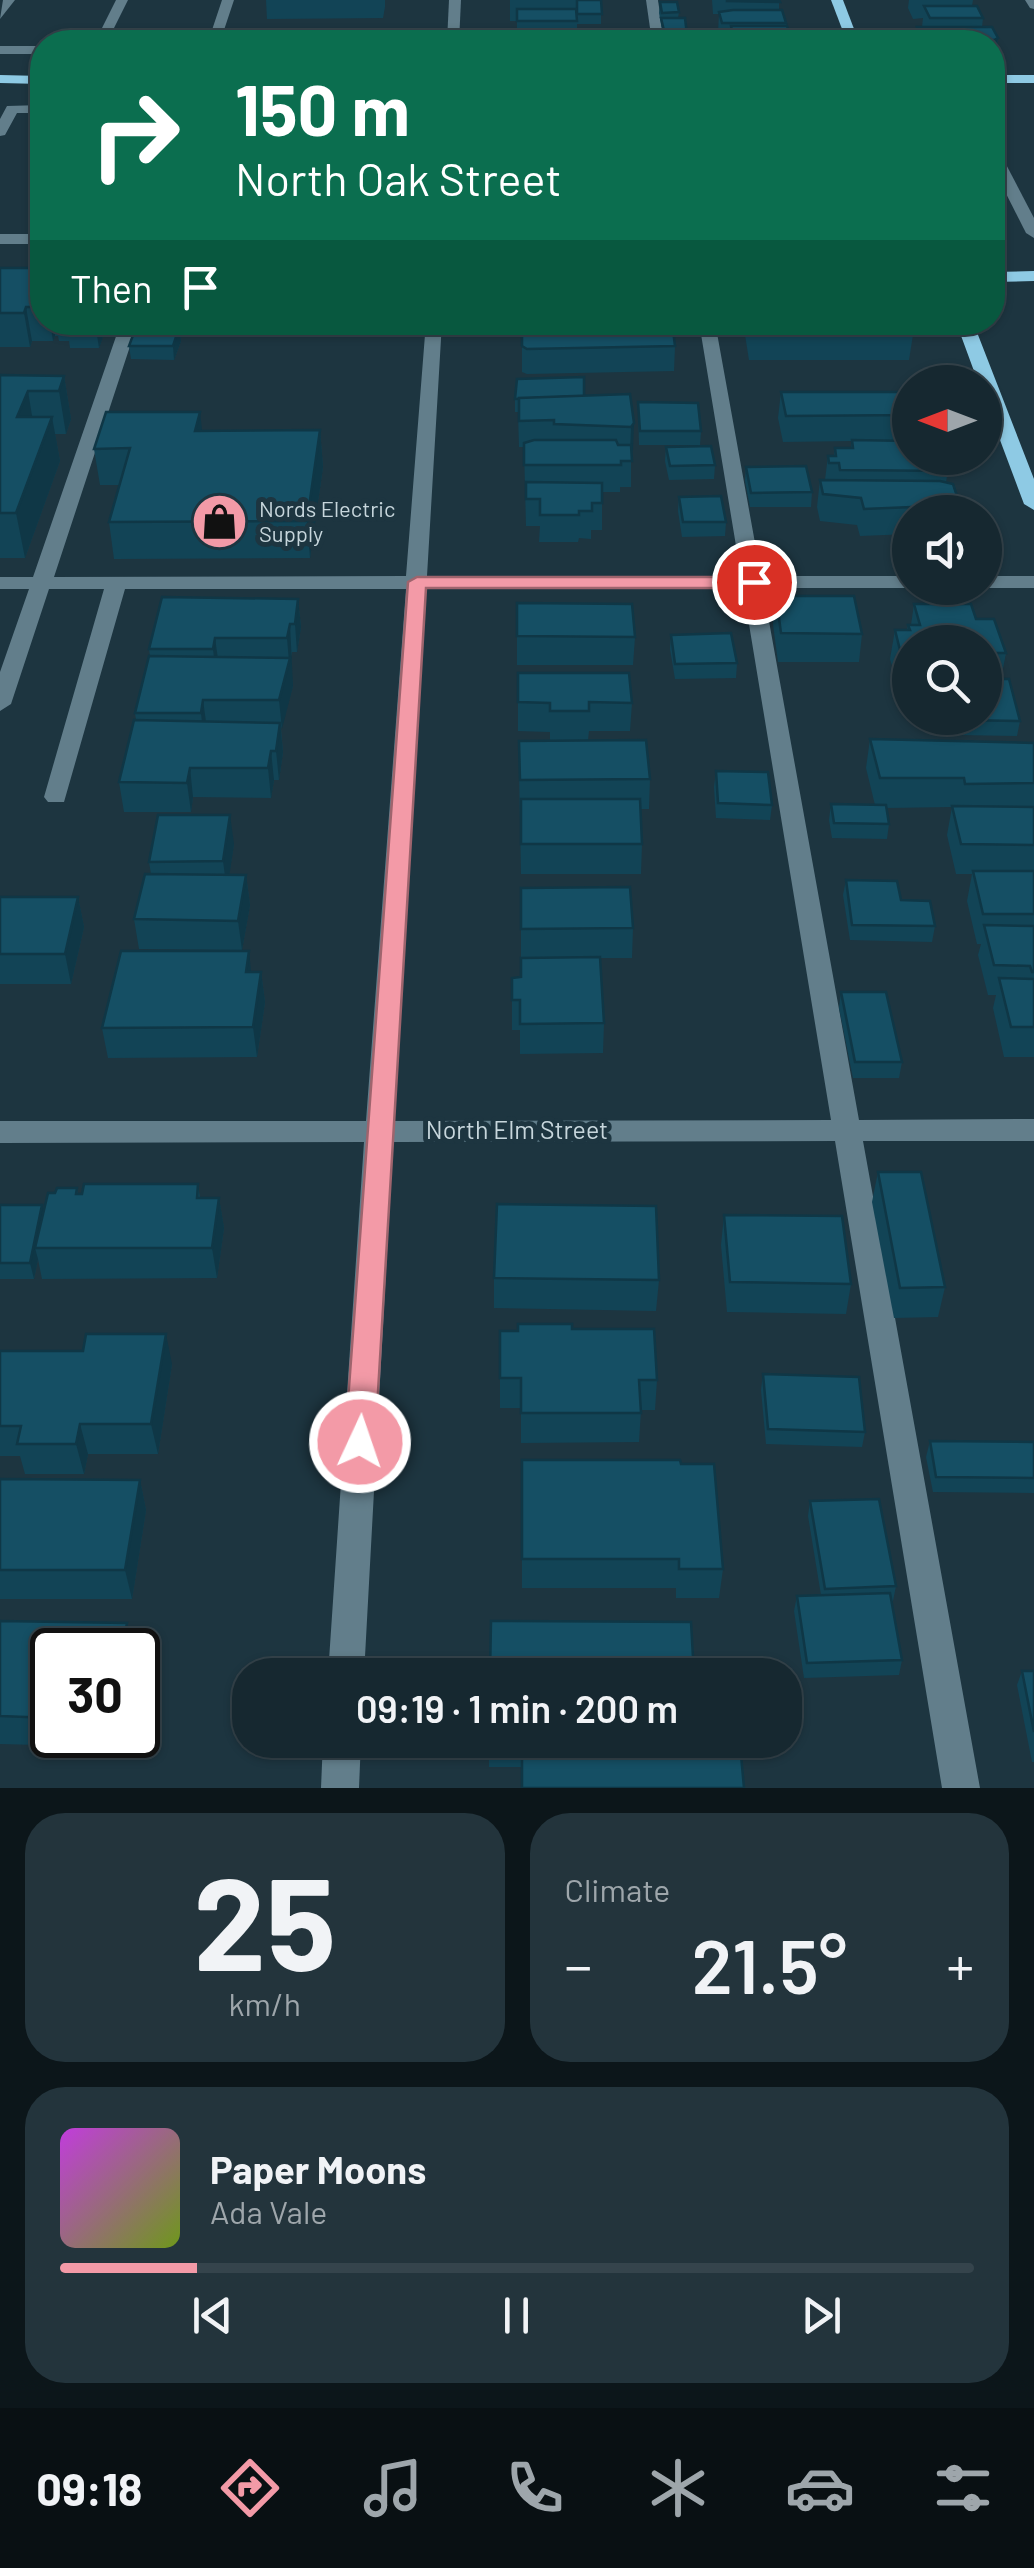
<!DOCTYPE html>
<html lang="en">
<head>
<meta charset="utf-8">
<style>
	body { margin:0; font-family:Barlow,sans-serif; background:#23343c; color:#f1f3f6; height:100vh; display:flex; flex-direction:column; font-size:38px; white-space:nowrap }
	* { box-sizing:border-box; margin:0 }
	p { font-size:32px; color:#9ea6ab }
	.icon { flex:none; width:55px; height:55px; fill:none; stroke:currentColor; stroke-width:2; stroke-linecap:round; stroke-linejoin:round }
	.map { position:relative; height:1788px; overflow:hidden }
	.panel { display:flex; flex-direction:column; gap:25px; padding:25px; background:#0c161a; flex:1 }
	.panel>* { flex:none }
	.guide { position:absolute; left:30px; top:30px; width:975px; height:305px; border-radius:40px; box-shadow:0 2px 8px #0004,0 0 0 2px #35444c; background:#0b6e4f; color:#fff; overflow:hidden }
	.needle { width:65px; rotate:270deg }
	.fabs { position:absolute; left:892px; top:365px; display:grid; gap:20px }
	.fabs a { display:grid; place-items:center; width:110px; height:110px; border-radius:50%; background:#162830; box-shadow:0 2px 8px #0004,0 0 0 2px #35444c; font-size:50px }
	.speed { position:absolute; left:30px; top:1628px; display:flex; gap:20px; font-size:50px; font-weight:700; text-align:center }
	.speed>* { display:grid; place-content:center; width:130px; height:130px; border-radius:50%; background:#162830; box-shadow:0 2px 8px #0004,0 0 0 2px #35444c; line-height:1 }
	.speed .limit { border:5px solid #111; border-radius:15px; background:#fff; color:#111 }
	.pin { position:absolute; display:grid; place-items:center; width:85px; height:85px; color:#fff; margin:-42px; border:5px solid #fff; border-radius:50%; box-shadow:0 2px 10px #0007 }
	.me { position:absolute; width:110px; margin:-55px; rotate:3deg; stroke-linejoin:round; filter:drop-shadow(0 0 8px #0008) }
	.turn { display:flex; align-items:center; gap:35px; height:210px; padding:0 40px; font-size:45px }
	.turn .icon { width:130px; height:130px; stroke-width:2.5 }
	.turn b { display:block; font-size:70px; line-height:85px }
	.then { display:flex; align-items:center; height:95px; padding:0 40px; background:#0003; gap:20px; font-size:38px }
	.big { font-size:75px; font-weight:600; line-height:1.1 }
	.panel .widget { flex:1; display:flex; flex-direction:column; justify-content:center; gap:15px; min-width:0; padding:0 35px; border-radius:40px; background:#23343c }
	.panel .dial { align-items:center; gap:0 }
	.dial b { font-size:130px; line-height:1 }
	.song { display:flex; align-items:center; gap:30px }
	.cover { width:120px; height:120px; border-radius:15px; background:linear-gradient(135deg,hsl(290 70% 55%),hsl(80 70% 35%)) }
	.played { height:10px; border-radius:5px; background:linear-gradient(90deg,#f39aa7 15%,#35444c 15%) }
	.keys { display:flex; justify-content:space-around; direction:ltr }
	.heat { display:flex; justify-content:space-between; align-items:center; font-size:55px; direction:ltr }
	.panel .tiles { flex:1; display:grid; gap:25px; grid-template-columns:1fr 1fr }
	.widget:last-child { grid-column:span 2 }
	.trip { position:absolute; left:232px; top:1658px; width:570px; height:100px; border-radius:40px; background:#162830; box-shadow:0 2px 8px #0004,0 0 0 2px #35444c; font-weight:600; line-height:100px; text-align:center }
	.tab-bar { display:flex; height:160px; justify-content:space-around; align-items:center; background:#091013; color:#9ea6ab }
	.tab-bar .icon { width:70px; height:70px }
	.tab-bar .selected { color:#f39aa7 }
	.tab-bar b { font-size:45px; color:#f1f3f6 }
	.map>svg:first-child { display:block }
</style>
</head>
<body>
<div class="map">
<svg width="1034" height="1788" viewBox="0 0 1034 1788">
	<rect width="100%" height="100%" fill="#1d3540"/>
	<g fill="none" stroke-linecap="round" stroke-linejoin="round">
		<!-- minor -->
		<g fill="#627e8b" fill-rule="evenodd">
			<polygon points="3,0 15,0 0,19"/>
			<polygon points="116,0 128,0 107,42 95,42"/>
			<polygon points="222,0 234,0 223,33 373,32 379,36 379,42 208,42"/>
			<polygon points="449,0 461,0 459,42 447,42"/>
			<polygon points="646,0 658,0 664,42 652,42"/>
			<polygon points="1025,0 1034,0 1034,9 1030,8"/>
			<rect x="0" y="46" width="42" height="8"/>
			<polygon points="42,105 42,113 17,113 5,135 0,136 0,119 7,106"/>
			<polygon points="992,147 999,151 1034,218 1034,238 1026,233 992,166"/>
			<rect x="0" y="234" width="42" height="10"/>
			<path d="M121 322H138L54 577 406 576 426 322H442L427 576H741L699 322H715L761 576H910V588H763L859 1120 1034 1119V1141H863L980 1788H942L835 1141 393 1142 364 1675H328L364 1142 0 1143V1121H366L406 589H125L64 802H48L44 797 104 589H49L11 704 0 711V672L29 589H0V577H33ZM743 588 831 1120 394 1121 426 589Z"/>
			<polygon points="985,576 1034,576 1034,588 982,588"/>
			<polygon points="323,1740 361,1740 359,1788 321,1788"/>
		</g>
		<!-- major -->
		<g fill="#8ecae4" fill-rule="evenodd">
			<polygon points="831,0 843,0 859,42 847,42"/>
			<polygon points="0,75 42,76 42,84 0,83"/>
			<rect x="992" y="75" width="42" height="8"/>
			<polygon points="1034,271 1034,281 992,282 992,272"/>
			<polygon points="956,322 973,322 1034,479 1034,510 1024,504 985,400 985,382 978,382"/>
		</g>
	</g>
	<!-- wall -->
	<g fill="#124456">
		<polygon points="266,0 385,0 385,7 383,18 267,19"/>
		<polygon points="510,0 601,0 601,24 577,24 577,42 552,42 517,39 517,21 510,21"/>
		<polygon points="712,0 779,0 779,10 786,23 791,42 720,42 718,33 719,14 713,14"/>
		<polygon points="903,0 973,0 972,6 983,18 982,27 998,38 995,59 992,60 992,42 915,42 917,27 922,27 923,18 913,19 908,8 909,0"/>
		<polygon points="660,2 679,12 678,18 687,35 687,42 664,42 659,13"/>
		<polygon points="42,170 42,216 36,216 32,192"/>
		<polygon points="0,268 42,268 42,322 108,322 99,348 70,348 69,341 59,341 58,336 55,336 53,341 32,341 30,347 0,347"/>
		<polygon points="134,322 375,322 374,334 180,335 181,341 174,360 131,359 129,346 135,330"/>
		<polygon points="522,322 675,346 674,371 527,374 522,372"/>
		<polygon points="743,322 915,322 909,360 749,360"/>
		<polygon points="0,375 64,376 71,419 66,434 55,434 60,461 25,558 0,558"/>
		<polygon points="781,392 910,392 910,458 948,471 946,482 960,505 958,512 910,512 910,534 860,536 857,525 820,521 817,507 820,480 825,480 828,456 834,456 835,448 851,448 852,441 783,442 778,418"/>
		<polygon points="630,394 633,450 631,451 631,487 620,487 620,492 602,492 602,530 591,530 591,539 579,538 578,542 539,542 540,526 526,526 524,447 519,447 518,412 515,412 515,399"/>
		<polygon points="638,402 701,431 700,445 639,445"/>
		<polygon points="320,430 323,467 310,558 114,559 109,522 119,485 100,485 94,449 202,431"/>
		<polygon points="666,447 715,465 714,479 669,480 665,461"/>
		<polygon points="746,467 812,492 811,507 750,507 745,481"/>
		<polygon points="679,497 726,522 725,536 682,537 678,511"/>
		<polygon points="776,596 862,634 859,662 778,662 773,624"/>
		<polygon points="298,599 301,627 297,652 292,652 290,661 293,686 281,729 283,752 279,780 274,780 271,798 193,797 191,812 124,812 119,782 136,720 135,713 150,656 149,649"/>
		<polygon points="517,603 635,637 633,665 517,665"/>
		<polygon points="914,604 976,619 1006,653 1001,679 1020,721 1017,736 958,735 954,718 985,718 985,642 910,642 910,679 896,679 890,659 895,630 907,630 908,625 911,625"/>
		<polygon points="671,635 737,663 736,678 675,679 670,649"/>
		<polygon points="518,673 632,703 630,731 589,731 588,740 550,740 550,732 518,731"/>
		<polygon points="870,739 1034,743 1034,1057 1004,1057 993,1008 996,995 988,995 978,955 981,944 977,944 967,901 972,874 956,874 947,835 952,807 886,808 889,824 887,839 832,838 829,820 831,804 875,805 866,768"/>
		<polygon points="519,770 650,779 649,809 640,809 642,844 641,874 521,874"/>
		<polygon points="716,771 772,805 770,820 716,818 714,787"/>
		<polygon points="234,844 229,875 246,875 250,905 242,950 139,949 134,919 151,874 149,862"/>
		<polygon points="846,880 901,900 935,926 932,942 850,940 843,895"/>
		<polygon points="521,888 633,928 632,958 600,958 604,1023 603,1053 520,1054 520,1030 512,1030 512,978 521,977"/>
		<polygon points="0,897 78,897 84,927 71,984 0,984"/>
		<polygon points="261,972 265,1002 257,1057 108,1058 102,1028"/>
		<polygon points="841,992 902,1062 899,1078 853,1078 839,1008"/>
		<polygon points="878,1172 945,1287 938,1317 894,1318 872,1202"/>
		<polygon points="198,1184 200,1198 219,1198 224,1228 217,1278 42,1279 38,1259 34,1279 0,1279 0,1205 44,1211 55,1193 77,1188 78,1194"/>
		<polygon points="724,1215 851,1284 846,1314 727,1312 721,1245"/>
		<polygon points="494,1278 659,1280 656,1311 494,1308"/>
		<polygon points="572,1329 657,1380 655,1410 641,1410 639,1442 521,1443 521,1408 500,1408 500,1331"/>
		<polygon points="0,1351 172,1364 158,1454 88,1454 84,1474 25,1474 20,1456 0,1456"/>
		<polygon points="763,1374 865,1432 862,1447 766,1444 761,1390"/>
		<polygon points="930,1441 1034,1442 1034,1493 933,1492 926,1457"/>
		<polygon points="522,1460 681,1464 723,1569 719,1598 676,1598 676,1588 522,1588"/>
		<polygon points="0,1479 140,1480 146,1510 132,1599 0,1599"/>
		<polygon points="810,1501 896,1586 893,1601 891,1602 902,1660 899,1675 804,1678 794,1611 797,1596 821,1595 808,1516"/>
		<polygon points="0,1621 127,1623 134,1650 52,1650 52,1735 119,1735 117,1747 0,1744"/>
		<polygon points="1022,1671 1034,1671 1034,1762 1032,1762 1017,1685"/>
		<polygon points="489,1740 699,1740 699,1744 522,1767 489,1767"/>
	</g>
	<!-- shaded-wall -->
	<g fill="#0f3746">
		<polygon points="998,38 995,59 992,60 994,40"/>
		<polygon points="26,307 32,341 30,347 24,313"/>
		<polygon points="50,322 53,322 55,336 53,341"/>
		<polygon points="95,322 108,322 99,348"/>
		<polygon points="179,328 181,341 174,360 173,346"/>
		<polygon points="64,376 71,419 66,434 59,391"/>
		<polygon points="28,391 35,434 17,417"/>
		<polygon points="200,412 204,448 195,431"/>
		<polygon points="52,417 60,461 25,558 16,513"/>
		<polygon points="634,423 633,450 630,453 631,427"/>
		<polygon points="320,430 323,467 310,558 307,521"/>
		<polygon points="298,599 301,627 297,652 295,624"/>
		<polygon points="290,624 293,686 282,729 279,700 289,662 287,638"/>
		<polygon points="215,638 219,666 216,677 213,649"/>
		<polygon points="203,700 207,729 204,742 201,713"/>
		<polygon points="280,723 283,752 279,780 276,751"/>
		<polygon points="271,751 274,780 271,798 268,768"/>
		<polygon points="190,768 193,797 191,812 187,783"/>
		<polygon points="230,815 234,844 227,891 223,861"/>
		<polygon points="246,875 250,905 242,950 238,921"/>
		<polygon points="78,897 84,927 71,984 65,954"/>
		<polygon points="249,951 252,981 246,972"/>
		<polygon points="261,972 265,1002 257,1057 253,1027"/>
		<polygon points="219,1198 224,1228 217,1278 212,1248"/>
		<polygon points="42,1205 46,1221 35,1248 38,1259 34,1279 30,1263"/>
		<polygon points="166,1334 172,1364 158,1454 151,1424"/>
		<polygon points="80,1424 88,1454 84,1474 76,1444"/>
		<polygon points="140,1480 146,1510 132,1599 125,1570"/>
		<polygon points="127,1623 134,1650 122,1650"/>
		<polygon points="114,1735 119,1735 117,1747"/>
	</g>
	<!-- building -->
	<g fill="#154f64" stroke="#0f3746" stroke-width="2.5">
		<polygon points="577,0 601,0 602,14 577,14"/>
		<polygon points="727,0 779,0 780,2 727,1"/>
		<polygon points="660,2 677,2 679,12 662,13"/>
		<polygon points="924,6 977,6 983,18 930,18"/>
		<polygon points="517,9 576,9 577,21 517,21"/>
		<polygon points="733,10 782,10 786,23 722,23 719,12"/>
		<polygon points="661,18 685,18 687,35 665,35"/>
		<polygon points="731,26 787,26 792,40 734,40"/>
		<polygon points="917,27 992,27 998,38 994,40 923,40"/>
		<polygon points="252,30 346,31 344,42 248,42"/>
		<polygon points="625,36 644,36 645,42 625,42"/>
		<polygon points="664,37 681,37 682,42 665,42"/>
		<polygon points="518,38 551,38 552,42 513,42"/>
		<polygon points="42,170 42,192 32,192"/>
		<polygon points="0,268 42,268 42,307 26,307 24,313 0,313"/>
		<polygon points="522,322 672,322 675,346 527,349 522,346"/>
		<polygon points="136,327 179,328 173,346 129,346"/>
		<polygon points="0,375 64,376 59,391 28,391 17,417 52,417 16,513 0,513"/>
		<polygon points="584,377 584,396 515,399 517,379"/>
		<polygon points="781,392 910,392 910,415 786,416"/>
		<polygon points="630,394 634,423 631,427 554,424 554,420 519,421 519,398"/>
		<polygon points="638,402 698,403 701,431 640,431"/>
		<polygon points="106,412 200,412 195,431 320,430 307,521 109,522 130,448 94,449"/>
		<polygon points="534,440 616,440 618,445 631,445 632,461 621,461 621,465 524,465 524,443"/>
		<polygon points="852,440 910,441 910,458 942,458 948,471 840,470 839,463 829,463 828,456 836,456 835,448 853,448"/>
		<polygon points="711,446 715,465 670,466 666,447"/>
		<polygon points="806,466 812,492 751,493 746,467"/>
		<polygon points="820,480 940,481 953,484 960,505 864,509 861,498 823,494"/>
		<polygon points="526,482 602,483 602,503 592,503 592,511 579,511 579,515 540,515 540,499 526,499"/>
		<polygon points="721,496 726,522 683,522 679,497"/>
		<polygon points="776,596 854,596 862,634 781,633"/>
		<polygon points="162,597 298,599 295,624 290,624 287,638 215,638 213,649 149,649"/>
		<polygon points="517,603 632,604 635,637 517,636"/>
		<polygon points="914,604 971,604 976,619 994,619 1006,653 985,653 985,642 910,642 910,650 900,650 895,630 910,630 908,625 920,625"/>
		<polygon points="731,633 737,663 675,664 671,635"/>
		<polygon points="149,656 290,658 279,700 203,700 201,713 135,713"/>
		<polygon points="518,673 629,673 632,703 589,702 589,711 550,711 550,703 518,702"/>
		<polygon points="985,679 1009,679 1020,721 961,720 961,718 985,718"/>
		<polygon points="134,720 280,723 276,751 271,751 268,768 190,768 187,783 119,782"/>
		<polygon points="870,739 1034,743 1034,783 965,784 964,778 880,778"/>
		<polygon points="646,740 650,779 520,780 519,741"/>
		<polygon points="716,771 768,772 772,805 718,803"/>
		<polygon points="521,799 640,799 642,844 521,844"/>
		<polygon points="831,804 886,805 889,824 834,823"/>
		<polygon points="952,806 1034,807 1034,845 961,844"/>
		<polygon points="158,815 230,815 223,861 149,862"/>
		<polygon points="973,871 1034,871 1034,914 983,914"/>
		<polygon points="145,874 246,875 238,921 134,919"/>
		<polygon points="846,880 897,881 901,900 930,901 935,926 852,925"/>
		<polygon points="630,887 633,928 521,929 521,888"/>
		<polygon points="0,897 78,897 65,954 0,954"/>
		<polygon points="984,925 1034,926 1034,972 1032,972 1030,966 994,965"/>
		<polygon points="121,951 249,951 246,972 261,972 253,1027 102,1028"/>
		<polygon points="600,957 604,1023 520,1024 520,1000 512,1000 512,978 521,977 521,958"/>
		<polygon points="999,978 1034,979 1034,1027 1011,1027"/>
		<polygon points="841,992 886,992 902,1062 855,1062"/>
		<polygon points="878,1172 921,1172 945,1287 900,1288"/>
		<polygon points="84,1184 198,1184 197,1198 219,1198 212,1248 35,1248 48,1193 55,1193 57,1188 77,1188 76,1194 82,1194"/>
		<polygon points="497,1204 656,1206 659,1280 494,1278"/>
		<polygon points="0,1205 42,1205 30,1263 0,1263"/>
		<polygon points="724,1215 842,1216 851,1284 730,1282"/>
		<polygon points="518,1324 572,1324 572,1329 654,1329 657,1380 639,1380 641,1413 521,1413 521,1378 500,1378 500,1331 518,1331"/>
		<polygon points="86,1334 166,1334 151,1424 80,1424 76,1444 17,1444 21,1426 0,1426 0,1351 83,1351"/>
		<polygon points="763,1374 859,1377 865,1432 768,1429"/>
		<polygon points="930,1441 1034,1442 1034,1478 936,1477"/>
		<polygon points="522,1460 680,1460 681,1464 714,1464 723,1569 679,1569 679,1559 522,1559"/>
		<polygon points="0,1479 140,1480 125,1570 0,1570"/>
		<polygon points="879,1499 896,1586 825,1589 810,1501"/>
		<polygon points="890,1593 902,1660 807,1663 797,1596"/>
		<polygon points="0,1621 127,1623 122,1650 52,1650 52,1718 0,1716"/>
		<polygon points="491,1621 691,1622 694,1675 490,1675"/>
		<polygon points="1022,1671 1034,1671 1034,1732"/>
		<polygon points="522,1743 740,1744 744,1788 522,1788"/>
	</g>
	<!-- route -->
	<polygon fill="#f39aa7" stroke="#9e646d" stroke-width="2.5" points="417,577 754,577 763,582 754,588 426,588 375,1442 371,1451 360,1454 350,1451 345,1442 408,582"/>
	<!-- icons -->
	<defs>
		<symbol id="shop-disc" viewBox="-11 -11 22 22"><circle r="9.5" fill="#f39aa7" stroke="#1d3540"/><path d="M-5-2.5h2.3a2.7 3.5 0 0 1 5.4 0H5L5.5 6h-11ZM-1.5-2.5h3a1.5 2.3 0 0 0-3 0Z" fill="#111"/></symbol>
	</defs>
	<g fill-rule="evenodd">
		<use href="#shop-disc" x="188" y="490" width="63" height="63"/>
	</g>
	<g text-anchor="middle" stroke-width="10" stroke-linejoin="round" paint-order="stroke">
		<!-- far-poi labels -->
		<g font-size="22" fill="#c7d6dc" stroke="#1d3540" text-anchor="start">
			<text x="259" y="517">Nords Electric<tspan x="259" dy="25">Supply</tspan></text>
		</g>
		<!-- street labels -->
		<g font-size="25" fill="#c7d6dc" stroke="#1d3540">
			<text x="517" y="1139">North Elm Street</text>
		</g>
	</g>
</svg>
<div class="fabs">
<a><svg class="needle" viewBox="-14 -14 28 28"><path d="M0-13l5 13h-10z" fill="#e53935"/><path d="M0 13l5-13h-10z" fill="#9ea6ab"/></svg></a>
<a><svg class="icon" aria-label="sound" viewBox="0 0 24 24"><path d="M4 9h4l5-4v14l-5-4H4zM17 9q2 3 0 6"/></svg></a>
<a><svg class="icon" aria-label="search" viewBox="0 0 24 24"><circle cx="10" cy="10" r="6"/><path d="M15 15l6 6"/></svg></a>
</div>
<div class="speed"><div class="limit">30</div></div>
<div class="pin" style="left:754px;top:582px;background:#d93025"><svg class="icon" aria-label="arrive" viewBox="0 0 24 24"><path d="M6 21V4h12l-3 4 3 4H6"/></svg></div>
<svg class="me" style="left:360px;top:1442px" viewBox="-20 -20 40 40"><circle r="17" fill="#f39aa7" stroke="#fff" stroke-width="3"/><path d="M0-11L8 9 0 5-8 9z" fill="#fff"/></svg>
<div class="trip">09:19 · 1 min · 200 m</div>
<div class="guide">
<div class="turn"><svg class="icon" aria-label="right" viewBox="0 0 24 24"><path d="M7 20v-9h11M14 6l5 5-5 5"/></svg><div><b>150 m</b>North Oak Street</div></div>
<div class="then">Then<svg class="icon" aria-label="arrive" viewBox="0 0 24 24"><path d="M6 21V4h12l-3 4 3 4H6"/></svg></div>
</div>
</div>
<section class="panel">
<div class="tiles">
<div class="widget dial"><b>25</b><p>km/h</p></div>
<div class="widget"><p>Climate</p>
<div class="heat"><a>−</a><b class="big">21.5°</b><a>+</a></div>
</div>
<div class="widget">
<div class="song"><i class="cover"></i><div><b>Paper Moons</b><p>Ada Vale</p></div></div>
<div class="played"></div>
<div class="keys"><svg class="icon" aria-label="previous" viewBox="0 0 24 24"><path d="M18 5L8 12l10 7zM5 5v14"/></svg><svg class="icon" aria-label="pause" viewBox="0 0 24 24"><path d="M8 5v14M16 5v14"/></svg><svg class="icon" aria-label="next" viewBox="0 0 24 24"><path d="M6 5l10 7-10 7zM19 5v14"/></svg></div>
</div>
</div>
</section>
<nav class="tab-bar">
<b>09:18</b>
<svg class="icon selected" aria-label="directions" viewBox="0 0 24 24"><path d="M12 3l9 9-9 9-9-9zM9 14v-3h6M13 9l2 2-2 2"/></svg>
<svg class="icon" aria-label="music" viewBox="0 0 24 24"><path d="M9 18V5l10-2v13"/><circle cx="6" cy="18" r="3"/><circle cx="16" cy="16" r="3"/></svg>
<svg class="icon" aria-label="phone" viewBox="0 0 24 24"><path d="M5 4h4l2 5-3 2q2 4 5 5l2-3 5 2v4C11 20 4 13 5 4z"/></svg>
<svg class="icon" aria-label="climate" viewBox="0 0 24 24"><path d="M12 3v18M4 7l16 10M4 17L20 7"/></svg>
<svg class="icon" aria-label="car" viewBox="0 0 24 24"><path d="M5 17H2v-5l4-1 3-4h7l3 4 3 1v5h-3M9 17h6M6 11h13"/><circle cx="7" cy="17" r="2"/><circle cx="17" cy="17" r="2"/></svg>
<svg class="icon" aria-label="filters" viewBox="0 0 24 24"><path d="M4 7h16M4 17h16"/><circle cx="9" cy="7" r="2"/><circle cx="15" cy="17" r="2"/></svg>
</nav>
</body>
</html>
